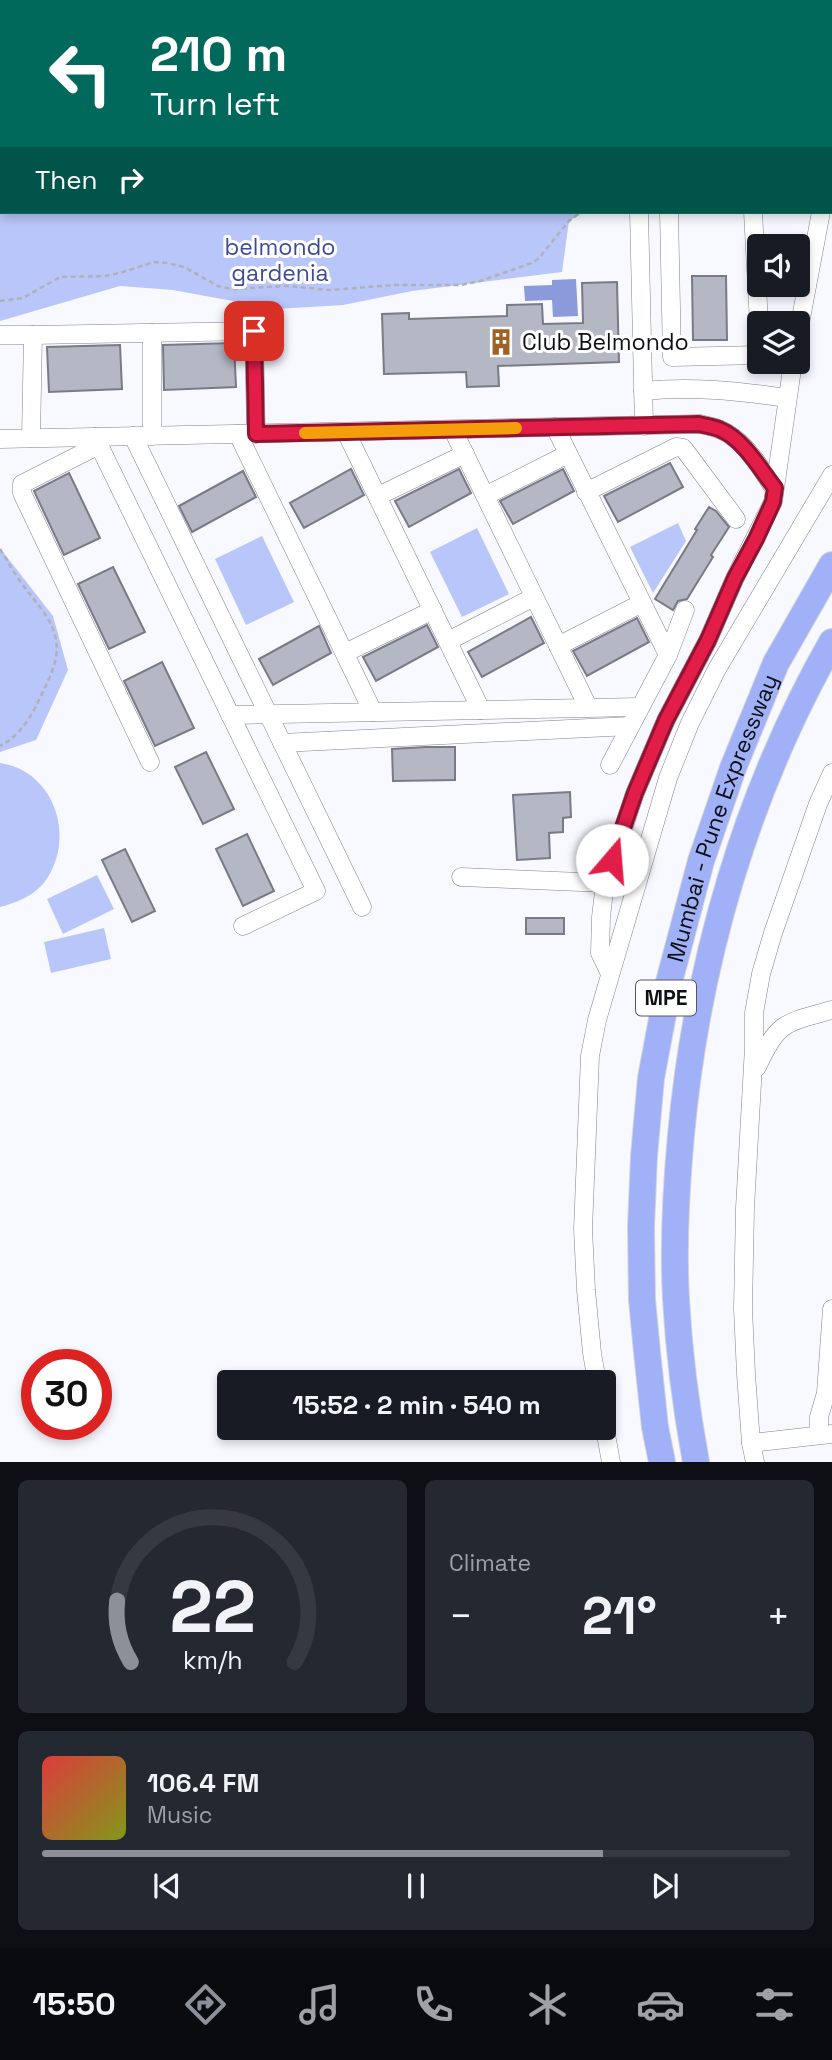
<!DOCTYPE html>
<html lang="en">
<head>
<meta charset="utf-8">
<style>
	body { margin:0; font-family:"Space Grotesk",sans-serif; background:#242831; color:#f1f3f6; height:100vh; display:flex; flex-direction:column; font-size:26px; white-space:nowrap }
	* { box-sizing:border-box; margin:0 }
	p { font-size:23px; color:#9ea1a6 }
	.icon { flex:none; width:38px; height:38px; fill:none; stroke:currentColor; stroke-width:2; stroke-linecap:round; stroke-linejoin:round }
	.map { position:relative; height:1462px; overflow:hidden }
	.drawer { display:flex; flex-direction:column; gap:18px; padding:18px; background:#0d0f14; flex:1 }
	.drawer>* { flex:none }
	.banner { position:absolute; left:0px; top:0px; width:833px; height:214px; box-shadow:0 4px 10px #0003; background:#00695c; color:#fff; overflow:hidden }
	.tools { position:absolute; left:747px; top:234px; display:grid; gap:14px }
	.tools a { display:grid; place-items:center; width:63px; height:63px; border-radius:7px; background:#171b24; box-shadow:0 4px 10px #0003; font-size:35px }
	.speed { position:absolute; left:21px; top:1349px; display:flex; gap:14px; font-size:35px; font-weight:700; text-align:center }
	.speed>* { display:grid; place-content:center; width:91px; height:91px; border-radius:50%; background:#171b24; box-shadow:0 4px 10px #0003; line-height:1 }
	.speed .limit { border:10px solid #d22; background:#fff; color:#111 }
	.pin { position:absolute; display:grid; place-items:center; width:60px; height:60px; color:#fff; margin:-30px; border-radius:14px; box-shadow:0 4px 10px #0006 }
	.me { position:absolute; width:77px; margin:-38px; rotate:18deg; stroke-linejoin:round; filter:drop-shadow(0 0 5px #0008) }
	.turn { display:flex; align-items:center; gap:24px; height:147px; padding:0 35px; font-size:32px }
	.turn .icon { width:91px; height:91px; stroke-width:2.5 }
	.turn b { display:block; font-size:49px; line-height:60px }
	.then { display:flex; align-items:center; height:66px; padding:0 35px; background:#0003; gap:14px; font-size:26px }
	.big { font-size:52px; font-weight:600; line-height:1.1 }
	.drawer .card { flex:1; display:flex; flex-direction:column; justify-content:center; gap:10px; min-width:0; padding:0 24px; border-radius:10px; background:#242831 }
	.drawer .dial { align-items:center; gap:0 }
	.dial svg { height:182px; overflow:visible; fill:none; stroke:#363941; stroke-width:7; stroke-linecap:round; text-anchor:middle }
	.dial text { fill:#f1f3f6; stroke:none }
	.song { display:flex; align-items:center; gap:21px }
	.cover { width:84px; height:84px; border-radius:10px; background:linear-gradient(135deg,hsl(0 70% 55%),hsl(70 70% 35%)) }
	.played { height:7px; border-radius:4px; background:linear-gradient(90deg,#8c9099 75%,#363941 75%) }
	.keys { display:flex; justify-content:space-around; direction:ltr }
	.heat { display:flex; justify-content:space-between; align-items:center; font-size:38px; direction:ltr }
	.drawer .tiles { flex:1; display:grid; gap:18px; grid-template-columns:1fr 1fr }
	.card:last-child { grid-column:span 2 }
	.trip { position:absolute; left:217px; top:1370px; width:399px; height:70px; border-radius:7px; background:#171b24; box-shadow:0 4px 10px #0003; font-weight:600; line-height:70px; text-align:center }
	.dock { display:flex; height:112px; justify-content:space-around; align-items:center; background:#090b0e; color:#9ea1a6 }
	.dock .icon { width:49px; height:49px }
	.dock .on { color:#8c9099 }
	.dock b { font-size:32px; color:#f1f3f6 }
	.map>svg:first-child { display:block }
</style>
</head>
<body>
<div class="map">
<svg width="832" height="1462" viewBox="0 0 832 1462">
	<rect width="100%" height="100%" fill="#f7f9fe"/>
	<!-- green -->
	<g fill="#b9c6f9">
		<polygon points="160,0 455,0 457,2 74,2"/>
		<polygon points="0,3 2,3 2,212 584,212 569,221 562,272 412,291 343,305 276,309 173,290 120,286 0,321"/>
		<polygon points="678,523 686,541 653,593 630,547"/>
		<polygon points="477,528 509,594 462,617 430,552"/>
		<polygon points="262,536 294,602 246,625 215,559"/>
		<polygon points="0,548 53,616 68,670 36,740 0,752"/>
		<path d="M0 763C56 771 78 842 42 885 31 897 15 903 0 907Z"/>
		<polygon points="97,875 114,909 63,934 47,899"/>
		<polygon points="104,928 111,959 51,973 44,942"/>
	</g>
	<!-- water -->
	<polygon fill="#8b9ada" points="576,279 578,316 553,317 552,300 525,301 524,286 552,285 552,280"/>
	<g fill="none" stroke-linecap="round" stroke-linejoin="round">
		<!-- stream -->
		<polyline stroke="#8b9ada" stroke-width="3.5" points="0,204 2,204"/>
	</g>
	<!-- building -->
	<g fill="#b4b7c4" stroke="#787b86" stroke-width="2">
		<polygon points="692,276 726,276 727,340 693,340"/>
		<polygon points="617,282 619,362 498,366 499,386 467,387 466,372 384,374 382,314 409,313 409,319 507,316 507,305 542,304 543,324 583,323 582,283"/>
		<polygon points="234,343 236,387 164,390 163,345"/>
		<polygon points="120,345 122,389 49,392 47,347"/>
		<polygon points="670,463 683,487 618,522 604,496"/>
		<polygon points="351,469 364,495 304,528 290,503"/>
		<polygon points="459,469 471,493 409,527 395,501"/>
		<polygon points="563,469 574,491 513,524 500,501"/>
		<polygon points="243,471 256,497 192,532 179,506"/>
		<polygon points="69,473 100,538 64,555 34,491"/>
		<polygon points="709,507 716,511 729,527 711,555 713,557 687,599 678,601 673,610 655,599 697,530 695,529"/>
		<polygon points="113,567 145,632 109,649 78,584"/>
		<polygon points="531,617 544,643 482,677 468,652"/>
		<polygon points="637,618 649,642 587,676 573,651"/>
		<polygon points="427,625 438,647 376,681 363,657"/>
		<polygon points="319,626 331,653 273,685 259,659"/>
		<polygon points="162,662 194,728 155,746 124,681"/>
		<polygon points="426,747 455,747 455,780 393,781 392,749"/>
		<polygon points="206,752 234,809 203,824 175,767"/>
		<polygon points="570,792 571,817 563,818 563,832 549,833 550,858 517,860 513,795"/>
		<polygon points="247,834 274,891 243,906 216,849"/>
		<polygon points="125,849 155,911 132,922 102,860"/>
		<rect x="526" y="918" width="38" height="16"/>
	</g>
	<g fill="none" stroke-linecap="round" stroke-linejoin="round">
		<defs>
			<g id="minor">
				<polyline points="634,0 634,2"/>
				<polyline points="654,0 663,2"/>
				<polyline points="831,160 832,154"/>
				<polyline points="639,212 644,426"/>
				<polyline points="669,212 672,357 760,355"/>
				<polyline points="753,212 760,342"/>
				<polyline points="152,333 152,436"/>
				<polyline points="798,334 821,212"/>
				<polyline points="0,335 33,335 31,438"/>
				<polyline points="33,335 254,331 256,434"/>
				<path d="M643 391C692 386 738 391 787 398"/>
				<polyline points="555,427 668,655"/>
				<polyline points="453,430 588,707"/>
				<polyline points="346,432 481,710"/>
				<polyline points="238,434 373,712"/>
				<polyline points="133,436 362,907"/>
				<polyline points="95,437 316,891 243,926"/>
				<path d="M0 439 700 424C707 426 715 427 721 430 745 440 761 469 774 488"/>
				<polyline points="99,445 22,484 22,493 150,762"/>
				<polyline points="586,492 676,447 683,448 687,453 736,519"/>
				<polyline points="378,496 465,454"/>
				<polyline points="485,496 568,454"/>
				<polyline points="448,641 534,597"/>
				<polyline points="558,646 642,603"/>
				<polyline points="345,653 433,610"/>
				<polyline points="230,715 640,707"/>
				<polyline points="282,743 630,726"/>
				<polyline points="610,765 668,655 685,610"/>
				<polyline points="461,877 605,883"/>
				<polyline points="610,974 600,953 601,917 605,883 635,793 666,720 708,640 735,578 773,502 793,362"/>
				<path d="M757 1067C778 1021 785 1023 832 1010"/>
				<polyline points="597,1382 592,1353 586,1290 583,1229 590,1056 597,1020 668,778 690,723 717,669 832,475"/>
				<polyline points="604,1424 611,1462"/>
				<polyline points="819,1434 819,1417 826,1393 832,1309"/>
				<polyline points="751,1443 832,1434"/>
				<polyline points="755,1462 751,1443 746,1374 743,1309 745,1208 754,1047 754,1013 761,974 773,933 818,804 832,773"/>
			</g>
			<g id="highway">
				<path id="s1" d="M662 1462 655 1427 647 1352 642 1300 641 1227 644 1156 651 1078 669 982 701 861 733 768 776 663 832 565"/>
				<path d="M696 1462C686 1408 679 1353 676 1299 673 1244 676 1189 681 1135 697 962 746 793 832 642"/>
			</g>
		</defs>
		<!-- minor casing -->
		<use href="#minor" stroke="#80838f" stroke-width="19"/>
		<!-- highway casing -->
		<use href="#highway" stroke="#d4d4d5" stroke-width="28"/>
		<!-- path -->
		<g stroke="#b0b1b6" stroke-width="2.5" stroke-dasharray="5 3.5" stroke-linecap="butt">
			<polyline points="0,10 2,10"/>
			<polyline points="0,301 23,298 60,277 105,276 120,273 154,262 167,263 184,267 218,286 232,289 286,286 330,290 394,285 461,285 480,281 532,263 539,258 569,221 581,212"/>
			<path d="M0 549C7 560 13 571 20 581 37 606 61 624 56 657 53 673 45 687 38 702 30 719 17 738 0 746"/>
		</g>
		<!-- minor -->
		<use href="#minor" stroke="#fff" stroke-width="18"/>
		<!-- highway -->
		<use href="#highway" stroke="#a1b1f8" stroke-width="26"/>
	</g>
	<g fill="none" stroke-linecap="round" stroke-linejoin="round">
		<defs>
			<path id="route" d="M254 331 256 434 699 424C707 426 715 427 721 430 743 439 761 470 775 488L773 502 756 539 735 578 708 640 666 720 635 793 612 860"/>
		</defs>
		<!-- route casing -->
		<use href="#route" stroke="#92132f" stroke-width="18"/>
		<!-- route -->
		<use href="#route" stroke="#e11d48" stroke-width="12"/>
		<!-- slow -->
		<polyline stroke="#f59e0b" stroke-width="12" points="305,433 516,428"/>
	</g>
	<!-- icons -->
	<defs>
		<symbol id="building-bare" viewBox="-9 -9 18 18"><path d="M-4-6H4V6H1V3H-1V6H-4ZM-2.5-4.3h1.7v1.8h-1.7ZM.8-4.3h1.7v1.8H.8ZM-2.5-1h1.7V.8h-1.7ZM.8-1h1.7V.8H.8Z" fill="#9e6324" stroke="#fff" stroke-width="2.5" paint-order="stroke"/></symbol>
	</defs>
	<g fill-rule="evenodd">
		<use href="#building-bare" x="482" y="323" width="38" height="38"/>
	</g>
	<g text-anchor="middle" stroke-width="6" stroke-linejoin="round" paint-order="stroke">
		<!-- shield labels -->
		<rect fill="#fff" stroke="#56575a" stroke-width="2" x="636" y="980.5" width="60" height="35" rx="5"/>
		<g font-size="21" font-weight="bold" fill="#0e0f14">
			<text x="666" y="1005">MPE</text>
		</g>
		<!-- park labels -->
		<g font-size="23" fill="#3f4a98" stroke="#fff">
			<text x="280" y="255">belmondo<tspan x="280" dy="26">gardenia</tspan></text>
		</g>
		<!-- poi labels -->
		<g font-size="23" fill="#0e0f14" stroke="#fff" text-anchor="start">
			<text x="522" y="350">Club Belmondo</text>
		</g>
		<!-- street labels -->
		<g font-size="23" fill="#0e0f14" stroke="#fff">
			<text dy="8" stroke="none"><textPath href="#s1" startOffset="656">Mumbai - Pune Expressway</textPath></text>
		</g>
	</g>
</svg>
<div class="tools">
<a><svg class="icon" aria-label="sound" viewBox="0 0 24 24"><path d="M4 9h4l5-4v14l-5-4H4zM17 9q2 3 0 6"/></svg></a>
<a><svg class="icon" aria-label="layers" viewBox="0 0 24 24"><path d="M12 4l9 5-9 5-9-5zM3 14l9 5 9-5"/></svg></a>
</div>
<div class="speed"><div class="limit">30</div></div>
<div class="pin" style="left:254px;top:331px;background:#d93025"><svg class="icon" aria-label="arrive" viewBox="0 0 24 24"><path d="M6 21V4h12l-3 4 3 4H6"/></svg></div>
<svg class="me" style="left:612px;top:860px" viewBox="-20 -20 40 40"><circle r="19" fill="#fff"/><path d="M0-13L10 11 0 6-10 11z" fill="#e11d48"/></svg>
<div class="trip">15:52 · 2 min · 540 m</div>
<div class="banner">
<div class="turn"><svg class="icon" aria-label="left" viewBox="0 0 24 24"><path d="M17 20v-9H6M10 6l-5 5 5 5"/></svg><div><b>210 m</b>Turn left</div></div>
<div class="then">Then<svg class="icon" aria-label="right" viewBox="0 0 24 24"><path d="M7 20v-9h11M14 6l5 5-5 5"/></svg></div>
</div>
</div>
<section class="drawer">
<div class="tiles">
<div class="card dial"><svg viewBox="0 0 100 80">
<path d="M14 69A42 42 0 1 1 86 69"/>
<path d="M14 69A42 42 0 0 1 8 42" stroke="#8c9099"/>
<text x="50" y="56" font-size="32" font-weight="700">22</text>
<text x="50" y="72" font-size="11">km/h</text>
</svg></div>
<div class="card"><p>Climate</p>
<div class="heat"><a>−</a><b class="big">21°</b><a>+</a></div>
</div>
<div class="card">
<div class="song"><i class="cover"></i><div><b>106.4 FM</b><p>Music</p></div></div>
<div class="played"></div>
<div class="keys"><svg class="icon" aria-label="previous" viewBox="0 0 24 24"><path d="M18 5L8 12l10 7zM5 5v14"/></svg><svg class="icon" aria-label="pause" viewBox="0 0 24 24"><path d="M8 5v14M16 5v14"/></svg><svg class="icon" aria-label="next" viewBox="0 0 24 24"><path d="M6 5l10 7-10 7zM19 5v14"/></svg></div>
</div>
</div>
</section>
<nav class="dock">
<b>15:50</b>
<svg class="icon on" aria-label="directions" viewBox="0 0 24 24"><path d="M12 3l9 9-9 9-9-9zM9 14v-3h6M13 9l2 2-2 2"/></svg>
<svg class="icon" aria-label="music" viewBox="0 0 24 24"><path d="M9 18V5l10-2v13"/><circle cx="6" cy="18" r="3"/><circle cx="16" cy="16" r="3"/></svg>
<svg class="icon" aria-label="phone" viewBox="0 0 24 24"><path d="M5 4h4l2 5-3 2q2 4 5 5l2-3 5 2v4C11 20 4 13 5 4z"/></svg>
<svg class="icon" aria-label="climate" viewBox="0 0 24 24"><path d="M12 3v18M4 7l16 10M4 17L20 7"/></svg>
<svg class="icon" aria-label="car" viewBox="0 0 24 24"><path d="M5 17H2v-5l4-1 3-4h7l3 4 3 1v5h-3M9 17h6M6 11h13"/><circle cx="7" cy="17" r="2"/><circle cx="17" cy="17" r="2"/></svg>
<svg class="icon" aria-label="filters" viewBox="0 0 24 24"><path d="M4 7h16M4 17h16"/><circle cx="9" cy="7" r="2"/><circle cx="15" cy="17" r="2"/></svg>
</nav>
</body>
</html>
